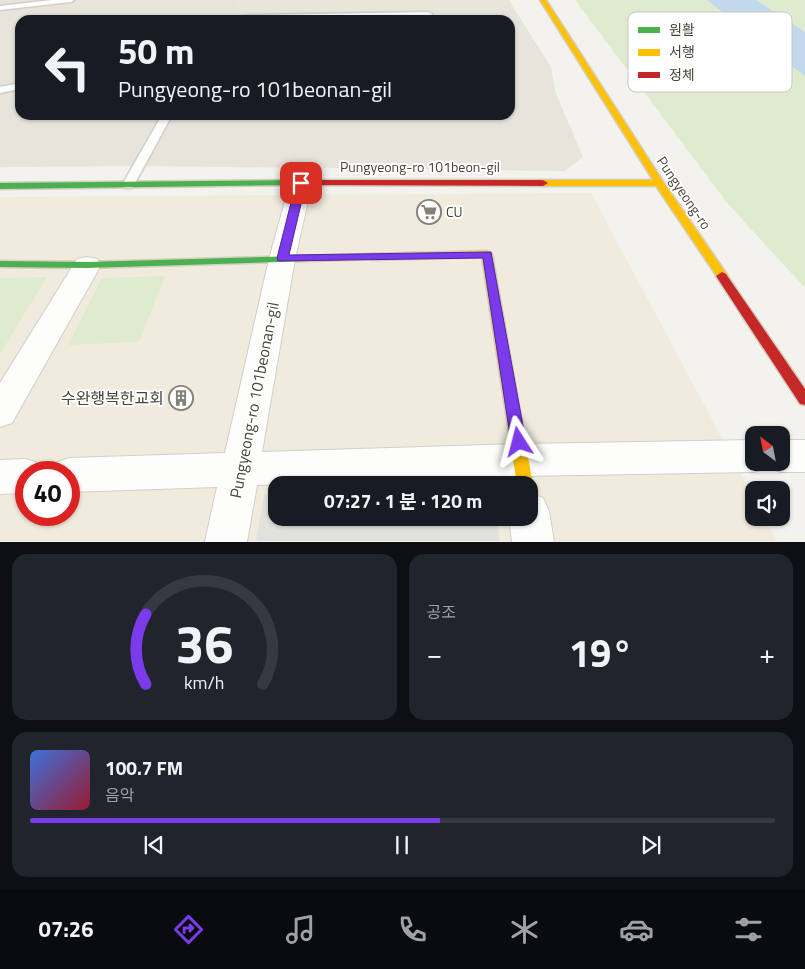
<!DOCTYPE html>
<html lang="ko">
<head>
<meta charset="utf-8">
<style>
	body { margin:0; font-family:"Titillium Web","Noto Sans KR",sans-serif; background:#20242c; color:#f1f3f6; height:100vh; display:flex; flex-direction:column; font-size:19px; white-space:nowrap }
	* { box-sizing:border-box; margin:0 }
	p { font-size:16px; color:#9ea1a6 }
	.icon { flex:none; width:28px; height:28px; fill:none; stroke:currentColor; stroke-width:2; stroke-linecap:round; stroke-linejoin:round }
	.map { position:relative; height:542px; overflow:hidden }
	.side { display:flex; flex-direction:column; gap:12px; padding:12px; background:#0d0f14; flex:1 }
	.side>* { flex:none }
	.banner { position:absolute; left:15px; top:15px; width:500px; height:105px; border-radius:15px; box-shadow:0 1px 4px #0004; background:#171b24; color:#f1f3f6; overflow:hidden }
	.needle { width:32px; rotate:328deg }
	.buttons { position:absolute; left:745px; top:426px; display:grid; gap:10px }
	.buttons a { display:grid; place-items:center; width:45px; height:45px; border-radius:10px; background:#171b24; box-shadow:0 1px 4px #0004; font-size:25px }
	.speed { position:absolute; left:15px; top:461px; display:flex; gap:10px; font-size:25px; font-weight:700; text-align:center }
	.speed>* { display:grid; place-content:center; width:65px; height:65px; border-radius:50%; background:#171b24; box-shadow:0 1px 4px #0004; line-height:1 }
	.speed .limit { border:8px solid #d22; background:#fff; color:#111 }
	.pin { position:absolute; display:grid; place-items:center; width:42px; height:42px; color:#fff; margin:-21px; border-radius:10px; box-shadow:0 2px 8px #0006 }
	.me { position:absolute; width:55px; margin:-28px; rotate:351deg; stroke-linejoin:round; filter:drop-shadow(0 0 4px #0008) }
	.turn { display:flex; align-items:center; gap:18px; height:105px; padding:0 20px; font-size:22px }
	.turn .icon { width:65px; height:65px; stroke-width:2.5 }
	.turn b { display:block; font-size:35px; line-height:42px }
	.big { font-size:38px; font-weight:700; line-height:1.1 }
	.side .tile { flex:1; display:flex; flex-direction:column; justify-content:center; gap:8px; min-width:0; padding:0 18px; border-radius:15px; background:#20242c }
	.side .dial { align-items:center; gap:0 }
	.dial svg { height:130px; overflow:visible; fill:none; stroke:#363941; stroke-width:7; stroke-linecap:round; text-anchor:middle }
	.dial text { fill:#f1f3f6; stroke:none }
	.song { display:flex; align-items:center; gap:15px }
	.cover { width:60px; height:60px; border-radius:8px; background:linear-gradient(135deg,hsl(220 70% 55%),hsl(350 70% 35%)) }
	.played { height:5px; border-radius:2px; background:linear-gradient(90deg,#7c3aed 55%,#363941 55%) }
	.keys { display:flex; justify-content:space-around; direction:ltr }
	.heat { display:flex; justify-content:space-between; align-items:center; font-size:28px; direction:ltr }
	.side .tiles { flex:1; display:grid; gap:12px; grid-template-columns:1fr 1fr }
	.tile:last-child { grid-column:span 2 }
	.trip { position:absolute; left:268px; top:476px; width:270px; height:50px; border-radius:15px; background:#171b24; box-shadow:0 1px 4px #0004; font-weight:700; line-height:50px; text-align:center }
	.menu { display:flex; height:80px; justify-content:space-around; align-items:center; background:#090b0e; color:#9ea1a6 }
	.menu .icon { width:35px; height:35px }
	.menu .on { color:#7c3aed }
	.menu b { font-size:22px; color:#f1f3f6 }
	.map>svg:first-child { display:block }
</style>
</head>
<body>
<div class="map">
<svg width="805" height="542" viewBox="0 0 805 542">
	<rect width="100%" height="100%" fill="#f3f2ed"/>
	<!-- residential -->
	<path fill="#e6e4db" fill-rule="evenodd" d="M0 0H241L236 10H515L551 67 555 91 583 157 565 171 140 166 0 167ZM20 20H510V115H20Z"/>
	<!-- commercial -->
	<path fill="#f1ebde" fill-rule="evenodd" d="M591 193 754 498V518H764L777 541H0V197ZM26 472H69V515H26ZM276 485H529V518H276Z"/>
	<!-- education -->
	<polygon fill="#e9e5d9" points="241,0 509,0 515,10 236,10"/>
	<!-- green -->
	<g fill="#deebcf">
		<polygon points="575,0 805,0 805,288 728,204"/>
		<polygon points="165,276 139,342 68,345 102,278"/>
		<polygon points="47,277 0,354 0,278"/>
	</g>
	<!-- parking -->
	<polygon fill="#e2e1dd" points="264,495 276,495 276,518 496,518 500,541 256,541"/>
	<!-- water -->
	<polygon fill="#c1d8ed" points="707,0 756,0 805,32 805,76"/>
	<g fill="none" stroke-linecap="round" stroke-linejoin="round">
		<defs>
			<g id="lane">
				<polygon points="52,0 74,0 71,2 0,10 0,6"/>
				<polygon points="428,12 432,14 431,16 221,20 225,18 250,15"/>
				<polygon points="20,83 20,89 0,93 0,87"/>
				<polygon points="162,115 172,115 134,185 132,188 124,188 122,185"/>
			</g>
			<g id="street">
				<polygon points="301,176 309,178 312,183 295,259 262,452 522,444 754,440 754,462 781,462 781,440 805,440 805,472 781,472 768,467 754,472 522,476 257,485 247,542 205,542 217,487 69,492 69,472 51,472 55,463 69,458 225,453 269,259 290,183 293,178"/>
				<polygon points="87,257 97,259 101,265 12,423 0,427 0,383 77,259"/>
				<polygon points="26,459 40,464 44,472 26,472 26,493 0,494 0,460"/>
				<polygon points="529,493 543,498 549,511 554,542 512,542 509,518 529,518"/>
			</g>
			<g id="fast">
				<polygon points="294,180 299,183 297,185 0,189 0,183"/>
				<polygon points="372,254 376,255 377,257 376,259 87,268 0,267 0,261 87,262"/>
			</g>
			<g id="slow">
				<polygon points="540,0 546,0 664,183 728,276 726,278 718,278 656,186 543,186 538,183 543,180 653,180"/>
				<polygon points="487,251 492,254 533,485 529,491 529,485 517,485 482,257 372,260 367,257 372,254"/>
			</g>
			<g id="jam">
				<polygon points="294,180 543,180 548,183 543,186 291,185 289,183"/>
				<polygon points="722,272 726,274 805,389 805,405 800,404 716,276"/>
			</g>
		</defs>
		<!-- lane casing -->
		<use href="#lane" stroke="#d1cfcb" stroke-width="3"/>
		<!-- street casing -->
		<use href="#street" stroke="#d1cfcb" stroke-width="2"/>
		<!-- fast casing -->
		<use href="#fast" stroke="#d2cfc4" stroke-width="3"/>
		<!-- slow casing -->
		<use href="#slow" stroke="#d2cfc4" stroke-width="3"/>
		<!-- jam casing -->
		<use href="#jam" stroke="#d2cfc4" stroke-width="3"/>
		<!-- lane -->
		<use href="#lane" fill="#fdfdfc" fill-rule="evenodd"/>
		<!-- street -->
		<use href="#street" fill="#fdfdfc" fill-rule="evenodd"/>
		<!-- fast -->
		<use href="#fast" fill="#4caf50" fill-rule="evenodd"/>
		<!-- slow -->
		<use href="#slow" fill="#ffc107" fill-rule="evenodd"/>
		<!-- jam -->
		<use href="#jam" fill="#c62828" fill-rule="evenodd"/>
	</g>
	<!-- route -->
	<polygon fill="#7c3aed" stroke="#51269a" points="301,180 306,183 289,255 491,252 526,442 524,446 519,448 513,446 511,442 483,258 278,261 277,258 296,183"/>
	<!-- icons -->
	<defs>
		<symbol id="supermarket-ring" viewBox="-11 -11 22 22"><circle r="9.5" fill="#fff" stroke="#848178" stroke-width="1.5"/><path d="M-6-5.5h2.5l.6 2H6L4.5 2H-2.5L-4.4-4H-6ZM-1.5 3.2a1.3 1.3 0 1 0 .1 0ZM3 3.2a1.3 1.3 0 1 0 .1 0Z" fill="#848178"/></symbol>
		<symbol id="building-ring" viewBox="-11 -11 22 22"><circle r="9.5" fill="#fff" stroke="#848178" stroke-width="1.5"/><path d="M-4-6H4V6H1V3H-1V6H-4ZM-2.5-4.3h1.7v1.8h-1.7ZM.8-4.3h1.7v1.8H.8ZM-2.5-1h1.7V.8h-1.7ZM.8-1h1.7V.8H.8Z" fill="#848178"/></symbol>
	</defs>
	<g fill-rule="evenodd">
		<use href="#supermarket-ring" x="415" y="198" width="28" height="28"/>
		<use href="#building-ring" x="167" y="384" width="28" height="28"/>
	</g>
	<g text-anchor="middle" stroke-width="4" stroke-linejoin="round" paint-order="stroke">
		<!-- street labels -->
		<g font-size="14" fill="#494439" stroke="#fff">
			<text x="420" y="172">Pungyeong-ro 101beon-gil</text>
			<text transform="translate(684 193) rotate(56)" y="5">Pungyeong-ro</text>
		</g>
		<!-- poi labels -->
		<g font-size="14" fill="#494439" stroke="#fff" text-anchor="start">
			<text x="446" y="217">CU</text>
		</g>
		<!-- near-poi labels -->
		<g font-size="16" fill="#494439" stroke="#fff" text-anchor="end">
			<text x="164" y="404">수완행복한교회</text>
		</g>
		<!-- near-street labels -->
		<g font-size="16" fill="#494439" stroke="#fff">
			<text transform="translate(254 400) rotate(-79)" y="6">Pungyeong-ro 101beonan-gil</text>
		</g>
	</g>
	<!-- legend -->
	<rect x="628" y="12" width="164" height="80" rx="8" fill="#fff" stroke="#c8c7c4" stroke-width="1"/>
	<rect x="638" y="27" width="22" height="6" fill="#4caf50"/>
	<rect x="638" y="49" width="22" height="7" fill="#ffc107"/>
	<rect x="638" y="72" width="22" height="6" fill="#c62828"/>
	<g font-size="14" fill="#494439">
		<text x="669" y="35">원활</text>
		<text x="669" y="57">서행</text>
		<text x="669" y="80">정체</text>
	</g>
</svg>
<div class="buttons">
<a><svg class="needle" viewBox="-14 -14 28 28"><path d="M0-13l5 13h-10z" fill="#e53935"/><path d="M0 13l5-13h-10z" fill="#9ea1a6"/></svg></a>
<a><svg class="icon" aria-label="sound" viewBox="0 0 24 24"><path d="M4 9h4l5-4v14l-5-4H4zM17 9q2 3 0 6"/></svg></a>
</div>
<div class="speed"><div class="limit">40</div></div>
<div class="pin" style="left:301px;top:183px;background:#d93025"><svg class="icon" aria-label="arrive" viewBox="0 0 24 24"><path d="M6 21V4h12l-3 4 3 4H6"/></svg></div>
<svg class="me" style="left:519px;top:442px" viewBox="-20 -20 40 40"><path d="M0-17L14 15 0 8-14 15z" fill="#7c3aed" stroke="#fff" stroke-width="4"/></svg>
<div class="trip">07:27 · 1 분 · 120 m</div>
<div class="banner">
<div class="turn"><svg class="icon" aria-label="left" viewBox="0 0 24 24"><path d="M17 20v-9H6M10 6l-5 5 5 5"/></svg><div><b>50 m</b>Pungyeong-ro 101beonan-gil</div></div>
</div>
</div>
<section class="side">
<div class="tiles">
<div class="tile dial"><svg viewBox="0 0 100 80">
<path d="M14 69A42 42 0 1 1 86 69"/>
<path d="M14 69A42 42 0 0 1 14 26" stroke="#7c3aed"/>
<text x="50" y="56" font-size="32" font-weight="700">36</text>
<text x="50" y="72" font-size="11">km/h</text>
</svg></div>
<div class="tile"><p>공조</p>
<div class="heat"><a>−</a><b class="big">19°</b><a>+</a></div>
</div>
<div class="tile">
<div class="song"><i class="cover"></i><div><b>100.7 FM</b><p>음악</p></div></div>
<div class="played"></div>
<div class="keys"><svg class="icon" aria-label="previous" viewBox="0 0 24 24"><path d="M18 5L8 12l10 7zM5 5v14"/></svg><svg class="icon" aria-label="pause" viewBox="0 0 24 24"><path d="M8 5v14M16 5v14"/></svg><svg class="icon" aria-label="next" viewBox="0 0 24 24"><path d="M6 5l10 7-10 7zM19 5v14"/></svg></div>
</div>
</div>
</section>
<nav class="menu">
<b>07:26</b>
<svg class="icon on" aria-label="directions" viewBox="0 0 24 24"><path d="M12 3l9 9-9 9-9-9zM9 14v-3h6M13 9l2 2-2 2"/></svg>
<svg class="icon" aria-label="music" viewBox="0 0 24 24"><path d="M9 18V5l10-2v13"/><circle cx="6" cy="18" r="3"/><circle cx="16" cy="16" r="3"/></svg>
<svg class="icon" aria-label="phone" viewBox="0 0 24 24"><path d="M5 4h4l2 5-3 2q2 4 5 5l2-3 5 2v4C11 20 4 13 5 4z"/></svg>
<svg class="icon" aria-label="climate" viewBox="0 0 24 24"><path d="M12 3v18M4 7l16 10M4 17L20 7"/></svg>
<svg class="icon" aria-label="car" viewBox="0 0 24 24"><path d="M5 17H2v-5l4-1 3-4h7l3 4 3 1v5h-3M9 17h6M6 11h13"/><circle cx="7" cy="17" r="2"/><circle cx="17" cy="17" r="2"/></svg>
<svg class="icon" aria-label="filters" viewBox="0 0 24 24"><path d="M4 7h16M4 17h16"/><circle cx="9" cy="7" r="2"/><circle cx="15" cy="17" r="2"/></svg>
</nav>
</body>
</html>
